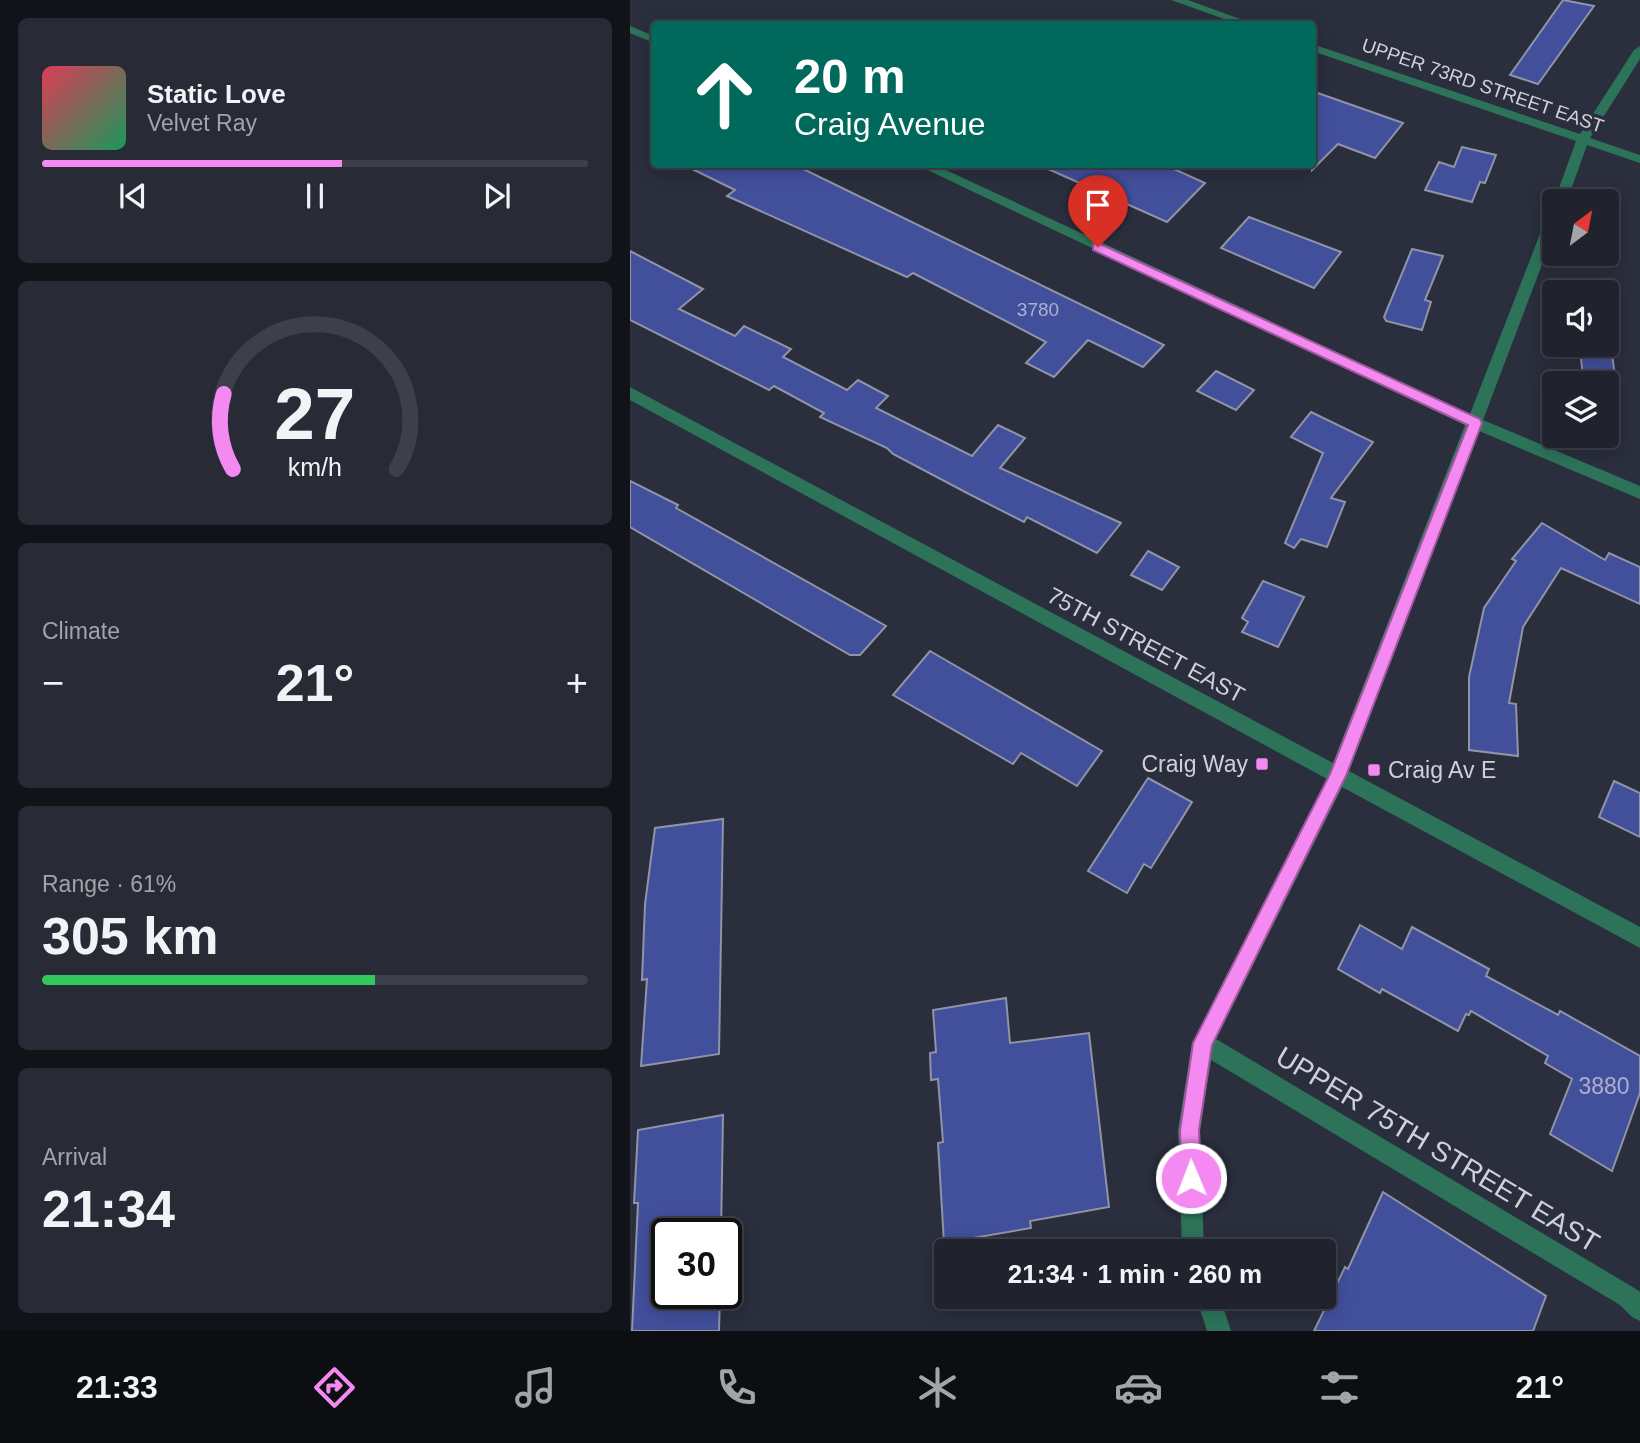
<!DOCTYPE html>
<html lang="en">
<head>
<meta charset="utf-8">
<style>
	body { margin:0; font-family:Helvetica,sans-serif; background:#282a36; color:#f1f3f6; height:100vh; display:flex; flex-direction:column; font-size:26px; white-space:nowrap }
	* { box-sizing:border-box; margin:0 }
	p { font-size:23px; color:#a2a4aa }
	.icon { flex:none; width:38px; height:38px; fill:none; stroke:currentColor; stroke-width:2; stroke-linecap:round; stroke-linejoin:round }
	.map { position:relative; flex:1; overflow:hidden }
	.details { display:flex; flex-direction:column; gap:18px; padding:18px; background:#121319; width:630px }
	.details>* { flex:none }
	.top-card { position:absolute; left:21px; top:21px; width:665px; height:147px; border-radius:7px; box-shadow:0 4px 18px #0003,0 0 0 2px #3d3f4a; background:#00695c; color:#fff; overflow:hidden }
	.needle { width:46px; rotate:32deg }
	.tools { position:absolute; left:912px; top:189px; display:grid; gap:14px }
	.tools a { display:grid; place-items:center; width:77px; height:77px; border-radius:7px; background:#20222e; box-shadow:0 4px 18px #0003,0 0 0 2px #3d3f4a; font-size:35px }
	.speed { position:absolute; left:21px; top:1218px; display:flex; gap:14px; font-size:35px; font-weight:700; text-align:center }
	.speed>* { display:grid; place-content:center; width:91px; height:91px; border-radius:50%; background:#20222e; box-shadow:0 4px 18px #0003,0 0 0 2px #3d3f4a; line-height:1 }
	.speed .limit { border:4px solid #111; border-radius:10px; background:#fff; color:#111 }
	.pin { position:absolute; display:grid; place-items:center; width:60px; height:60px; color:#fff; margin:-72px -30px; border-radius:50% 50% 50% 0; rotate:-45deg; box-shadow:0 0 7px #0007 }
	.pin .icon { rotate:45deg }
	.me { position:absolute; width:77px; margin:-38px; rotate:359deg; stroke-linejoin:round; filter:drop-shadow(0 0 5px #0008) }
	.turn { display:flex; align-items:center; gap:24px; height:147px; padding:0 28px; font-size:32px }
	.turn .icon { width:91px; height:91px; stroke-width:2.5 }
	.turn b { display:block; font-size:49px; line-height:60px }
	.big { font-size:52px; font-weight:700; line-height:1.1 }
	.details .widget { flex:1; display:flex; flex-direction:column; justify-content:center; gap:10px; min-width:0; padding:0 24px; border-radius:10px; background:#282a36 }
	.details .dial { align-items:center; gap:0 }
	.dial svg { height:182px; overflow:visible; fill:none; stroke:#3d3f4a; stroke-width:7; stroke-linecap:round; text-anchor:middle }
	.dial text { fill:#f1f3f6; stroke:none }
	.song { display:flex; align-items:center; gap:21px }
	.cover { width:84px; height:84px; border-radius:10px; background:linear-gradient(135deg,hsl(350 70% 55%),hsl(150 70% 35%)) }
	.played { height:7px; border-radius:4px; background:linear-gradient(90deg,#f389f1 55%,#3d3f4a 55%) }
	.keys { display:flex; justify-content:space-around; direction:ltr }
	.heat { display:flex; justify-content:space-between; align-items:center; font-size:38px; direction:ltr }
	.charge { height:10px; border-radius:5px; background:linear-gradient(90deg,#34c759 61%,#3d3f4a 0) }
	.trip { position:absolute; left:304px; top:1239px; width:402px; height:70px; border-radius:7px; background:#20222e; box-shadow:0 4px 18px #0003,0 0 0 2px #3d3f4a; font-weight:700; line-height:70px; text-align:center }
	.tab-bar { display:flex; height:112px; justify-content:space-around; align-items:center; background:#0d0e12; color:#a2a4aa }
	.tab-bar .icon { width:49px; height:49px }
	.tab-bar .current { color:#f389f1 }
	.tab-bar b { font-size:32px; color:#f1f3f6 }
	main { display:flex; flex:1; min-height:0 }
	.map>svg:first-child { display:block }
</style>
</head>
<body>
<main>
<section class="details">
<div class="widget">
<div class="song"><i class="cover"></i><div><b>Static Love</b><p>Velvet Ray</p></div></div>
<div class="played"></div>
<div class="keys"><svg class="icon" aria-label="previous" viewBox="0 0 24 24"><path d="M18 5L8 12l10 7zM5 5v14"/></svg><svg class="icon" aria-label="pause" viewBox="0 0 24 24"><path d="M8 5v14M16 5v14"/></svg><svg class="icon" aria-label="next" viewBox="0 0 24 24"><path d="M6 5l10 7-10 7zM19 5v14"/></svg></div>
</div>
<div class="widget dial"><svg viewBox="0 0 100 80">
<path d="M14 69A42 42 0 1 1 86 69"/>
<path d="M14 69A42 42 0 0 1 10 36" stroke="#f389f1"/>
<text x="50" y="56" font-size="32" font-weight="700">27</text>
<text x="50" y="72" font-size="11">km/h</text>
</svg></div>
<div class="widget"><p>Climate</p>
<div class="heat"><a>−</a><b class="big">21°</b><a>+</a></div>
</div>
<div class="widget"><p>Range · 61%</p><b class="big">305 km</b><div class="charge"></div></div>
<div class="widget"><p>Arrival</p><b class="big">21:34</b></div>
</section>
<div class="map">
<svg width="1010" height="1331" viewBox="0 0 1010 1331">
	<rect width="100%" height="100%" fill="#2a2e3d"/>
	<!-- building -->
	<g fill="#424f9b" stroke="#8f94a6" stroke-width="2">
		<polygon points="933,0 964,6 908,84 880,75"/>
		<polygon points="682,91 739,111 773,123 745,158 708,144 682,170"/>
		<polygon points="832,147 866,155 855,183 850,182 842,202 795,190 809,162 824,167"/>
		<polygon points="52,164 163,164 534,345 513,367 458,340 424,377 396,363 416,342 283,273 277,277 97,196 105,190"/>
		<polygon points="407,164 533,164 575,183 537,222"/>
		<polygon points="619,217 711,252 684,288 591,248"/>
		<polygon points="782,249 813,256 795,300 801,302 792,330 756,321 754,317"/>
		<polygon points="0,251 73,289 49,309 105,336 114,326 161,349 153,357 217,390 228,380 258,396 246,408 342,456 368,425 395,438 370,468 491,523 467,553 397,517 394,522 339,494 263,454 257,448 190,417 194,413 144,386 139,390 0,320"/>
		<polygon points="950,351 982,354 986,383 954,383"/>
		<polygon points="586,371 624,390 606,410 567,391"/>
		<polygon points="681,412 743,442 701,498 715,502 697,547 671,539 664,548 655,543 693,453 661,437"/>
		<polygon points="0,481 48,505 46,508 256,626 230,655 220,655 0,527"/>
		<polygon points="912,523 975,560 979,553 1010,567 1010,604 931,568 893,627 879,703 886,704 888,756 839,750 839,677 854,608 886,561 882,559"/>
		<polygon points="518,551 549,567 532,590 501,575"/>
		<polygon points="633,581 674,597 648,647 612,632 618,622 612,618"/>
		<polygon points="300,651 472,751 447,786 391,753 383,764 263,695"/>
		<polygon points="518,778 562,802 521,868 514,864 497,893 458,871"/>
		<polygon points="984,781 1010,793 1010,837 969,817"/>
		<polygon points="93,819 89,1054 11,1066 17,979 12,980 15,904 25,828"/>
		<polygon points="730,925 772,949 782,927 859,969 856,976 928,1015 930,1011 1010,1056 1010,1093 982,1171 920,1134 942,1079 915,1063 918,1056 841,1011 839,1015 836,1014 828,1031 752,989 750,993 708,969"/>
		<polygon points="376,998 380,1043 459,1033 479,1207 400,1221 401,1228 314,1243 308,1143 313,1142 308,1079 301,1080 300,1053 306,1052 303,1010"/>
		<polygon points="93,1115 91,1234 37,1234 37,1293 90,1293 89,1331 2,1331 8,1203 4,1203 8,1130"/>
		<polygon points="753,1192 916,1296 903,1331 684,1331 715,1267 718,1269"/>
	</g>
	<g fill="none" stroke-linecap="round" stroke-linejoin="round">
		<!-- minor -->
		<g fill="#2c7359" fill-rule="evenodd">
			<polygon points="541,0 558,0 624,24 608,24"/>
			<polygon points="0,26 24,36 24,43 0,33"/>
			<polygon points="682,44 950,134 1004,50 1010,46 1010,59 960,138 1010,155 1010,163 957,145 937,201 924,202 946,141 682,51"/>
			<polygon points="285,164 303,164 840,414 917,216 924,212 924,233 853,420 1010,486 1010,499 849,431 719,771 1010,927 1010,948 712,787 586,1039 1006,1289 1010,1292 1010,1321 1002,1317 990,1305 581,1060 570,1130 574,1251 552,1251 548,1130 562,1043 697,779 0,400 0,387 703,763 835,425"/>
			<polygon points="566,1297 590,1297 601,1331 577,1331"/>
		</g>
	</g>
	<!-- route -->
	<polygon fill="#f389f1" stroke="#9e599d" stroke-width="2" points="468,243 850,419 852,423 716,776 582,1045 569,1130 571,1178 568,1185 561,1188 554,1185 551,1178 550,1130 563,1043 700,774 838,425 463,250 463,244"/>
	<!-- markers -->
	<g fill="#f389f1" stroke="#2a2e3d" stroke-width="2.5">
		<rect x="625" y="757" width="14" height="14" rx="3.5"/>
		<rect x="737" y="763" width="14" height="14" rx="3.5"/>
	</g>
	<g text-anchor="middle" stroke-width="7" stroke-linejoin="round" paint-order="stroke">
		<!-- far-street labels -->
		<g font-size="19" fill="#ced1db" stroke="#2a2e3d">
			<text transform="translate(853 85) rotate(19)" y="7">UPPER 73RD STREET EAST</text>
		</g>
		<!-- number labels -->
		<g font-size="19" fill="#abb0cb">
			<text x="408" y="316">3780</text>
		</g>
		<!-- street labels -->
		<g font-size="23" fill="#ced1db" stroke="#2a2e3d">
			<text transform="translate(516 645) rotate(28)" y="8">75TH STREET EAST</text>
		</g>
		<!-- poi labels -->
		<g font-size="23" fill="#ced1db" stroke="#2a2e3d" text-anchor="end">
			<text x="618" y="772">Craig Way</text>
			<text x="758" y="778" text-anchor="start">Craig Av E</text>
		</g>
		<!-- near-number labels -->
		<g font-size="23" fill="#abb0cb">
			<text x="974" y="1094">3880</text>
		</g>
		<!-- near-street labels -->
		<g font-size="28" fill="#ced1db" stroke="#2a2e3d">
			<text transform="translate(808 1149) rotate(31)" y="10">UPPER 75TH STREET EAST</text>
		</g>
	</g>
</svg>
<div class="tools">
<a><svg class="needle" viewBox="-14 -14 28 28"><path d="M0-13l5 13h-10z" fill="#e53935"/><path d="M0 13l5-13h-10z" fill="#a2a4aa"/></svg></a>
<a><svg class="icon" aria-label="sound" viewBox="0 0 24 24"><path d="M4 9h4l5-4v14l-5-4H4zM17 9q2 3 0 6"/></svg></a>
<a><svg class="icon" aria-label="layers" viewBox="0 0 24 24"><path d="M12 4l9 5-9 5-9-5zM3 14l9 5 9-5"/></svg></a>
</div>
<div class="speed"><div class="limit">30</div></div>
<div class="pin" style="left:468px;top:247px;background:#d93025"><svg class="icon" aria-label="arrive" viewBox="0 0 24 24"><path d="M6 21V4h12l-3 4 3 4H6"/></svg></div>
<svg class="me" style="left:561px;top:1178px" viewBox="-20 -20 40 40"><circle r="17" fill="#f389f1" stroke="#fff" stroke-width="3"/><path d="M0-11L8 9 0 5-8 9z" fill="#fff"/></svg>
<div class="trip">21:34 · 1 min · 260 m</div>
<div class="top-card">
<div class="turn"><svg class="icon" aria-label="ahead" viewBox="0 0 24 24"><path d="M12 20V5M6 11l6-6 6 6"/></svg><div><b>20 m</b>Craig Avenue</div></div>
</div>
</div>
</main>
<nav class="tab-bar">
<b>21:33</b>
<svg class="icon current" aria-label="directions" viewBox="0 0 24 24"><path d="M12 3l9 9-9 9-9-9zM9 14v-3h6M13 9l2 2-2 2"/></svg>
<svg class="icon" aria-label="music" viewBox="0 0 24 24"><path d="M9 18V5l10-2v13"/><circle cx="6" cy="18" r="3"/><circle cx="16" cy="16" r="3"/></svg>
<svg class="icon" aria-label="phone" viewBox="0 0 24 24"><path d="M5 4h4l2 5-3 2q2 4 5 5l2-3 5 2v4C11 20 4 13 5 4z"/></svg>
<svg class="icon" aria-label="climate" viewBox="0 0 24 24"><path d="M12 3v18M4 7l16 10M4 17L20 7"/></svg>
<svg class="icon" aria-label="car" viewBox="0 0 24 24"><path d="M5 17H2v-5l4-1 3-4h7l3 4 3 1v5h-3M9 17h6M6 11h13"/><circle cx="7" cy="17" r="2"/><circle cx="17" cy="17" r="2"/></svg>
<svg class="icon" aria-label="filters" viewBox="0 0 24 24"><path d="M4 7h16M4 17h16"/><circle cx="9" cy="7" r="2"/><circle cx="15" cy="17" r="2"/></svg>
<b>21°</b>
</nav>
</body>
</html>
